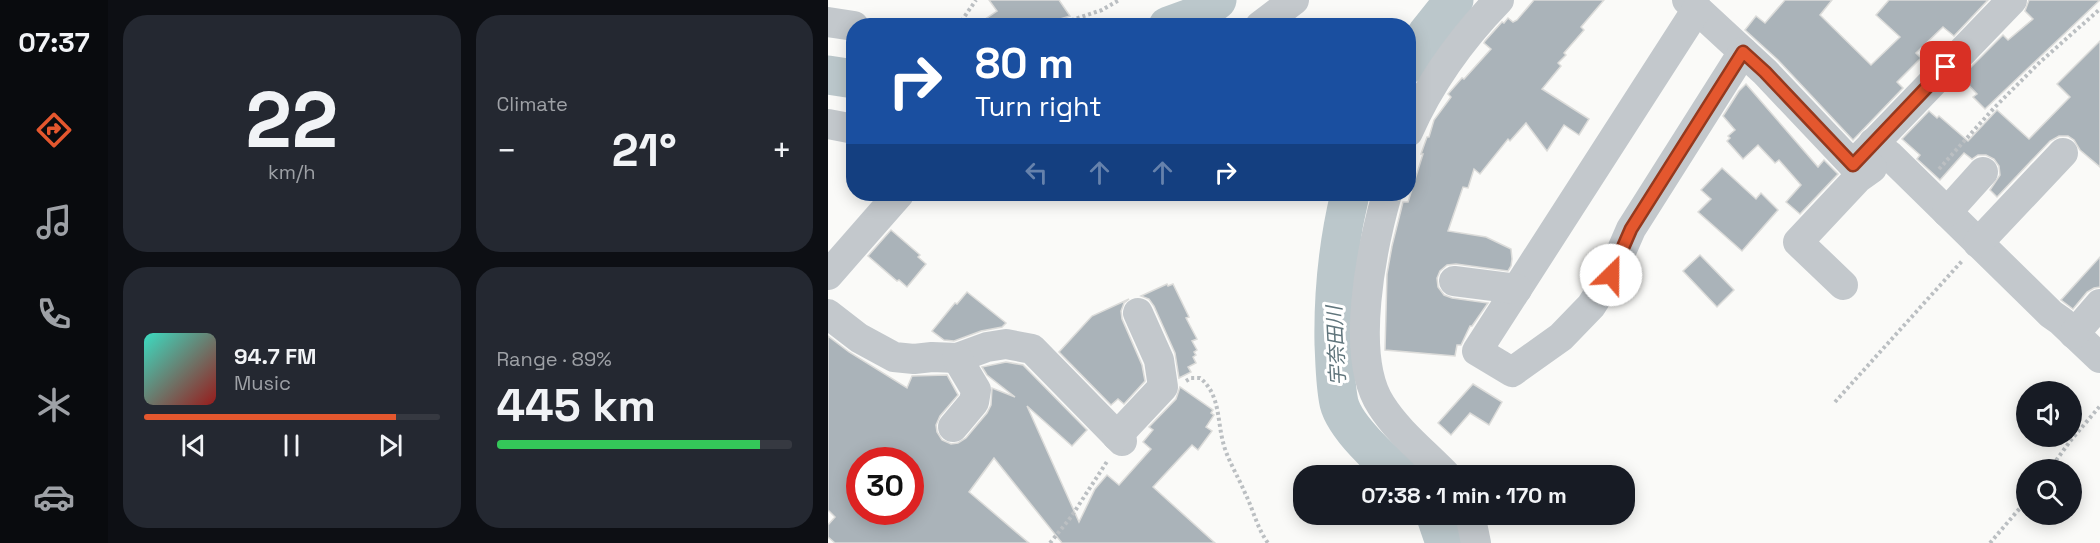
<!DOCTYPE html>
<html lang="en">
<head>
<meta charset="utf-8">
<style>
	body { margin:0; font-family:"Space Grotesk","Noto Sans JP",sans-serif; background:#242831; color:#f1f3f6; height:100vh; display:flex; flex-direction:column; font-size:22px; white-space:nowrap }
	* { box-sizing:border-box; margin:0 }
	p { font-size:20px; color:#9ea1a6 }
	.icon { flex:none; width:33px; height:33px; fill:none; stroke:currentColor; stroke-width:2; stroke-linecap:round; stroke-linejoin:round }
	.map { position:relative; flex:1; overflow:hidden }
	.details { display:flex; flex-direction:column; gap:15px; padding:15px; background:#0d0f14; width:720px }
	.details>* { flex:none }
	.banner { position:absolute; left:18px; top:18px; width:570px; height:183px; border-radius:24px; box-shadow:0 3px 15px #0003; background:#1a4fa0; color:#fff; overflow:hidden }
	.tools { position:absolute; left:1188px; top:381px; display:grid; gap:12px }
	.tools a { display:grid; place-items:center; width:66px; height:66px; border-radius:50%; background:#171b24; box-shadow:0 3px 15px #0003; font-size:30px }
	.speed { position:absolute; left:18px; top:447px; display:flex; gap:12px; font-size:30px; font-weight:700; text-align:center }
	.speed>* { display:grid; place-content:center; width:78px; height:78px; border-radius:50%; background:#171b24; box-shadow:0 3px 15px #0003; line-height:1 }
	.speed .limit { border:9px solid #d22; background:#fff; color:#111 }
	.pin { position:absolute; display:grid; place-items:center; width:51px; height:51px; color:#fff; margin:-26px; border-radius:12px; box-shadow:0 3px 9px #0006 }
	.me { position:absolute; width:66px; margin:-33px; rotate:23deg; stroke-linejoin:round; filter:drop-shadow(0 0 4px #0008) }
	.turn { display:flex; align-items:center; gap:21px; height:126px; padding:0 30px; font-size:27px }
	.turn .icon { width:78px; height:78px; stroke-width:2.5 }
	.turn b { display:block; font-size:42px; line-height:51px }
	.lanes { display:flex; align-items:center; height:57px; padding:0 30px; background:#0003; justify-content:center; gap:30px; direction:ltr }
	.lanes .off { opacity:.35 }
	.big { font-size:45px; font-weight:800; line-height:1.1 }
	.details .tile { flex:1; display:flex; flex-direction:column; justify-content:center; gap:9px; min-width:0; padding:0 21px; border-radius:24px; background:#242831 }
	.details .dial { align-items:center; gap:0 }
	.dial b { font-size:78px; line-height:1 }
	.song { display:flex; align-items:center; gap:18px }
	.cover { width:72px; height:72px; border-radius:9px; background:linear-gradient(135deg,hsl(170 70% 55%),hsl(0 70% 35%)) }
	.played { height:6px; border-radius:3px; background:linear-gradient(90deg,#e4572e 85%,#363941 85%) }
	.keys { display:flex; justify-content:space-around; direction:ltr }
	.heat { display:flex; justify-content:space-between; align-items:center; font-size:33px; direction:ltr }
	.charge { height:9px; border-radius:4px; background:linear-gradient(90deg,#34c759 89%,#363941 0) }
	.details .tiles { flex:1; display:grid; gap:15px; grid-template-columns:repeat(2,1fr) }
	.trip { position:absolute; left:465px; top:465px; width:342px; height:60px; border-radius:24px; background:#171b24; box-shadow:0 3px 15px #0003; font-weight:800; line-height:60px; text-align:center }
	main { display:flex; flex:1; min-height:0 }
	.tab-bar { display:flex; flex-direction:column; width:108px; justify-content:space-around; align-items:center; background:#090b0e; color:#9ea1a6 }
	.tab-bar .icon { width:42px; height:42px }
	.tab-bar .selected { color:#e4572e }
	.tab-bar b { font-size:27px; color:#f1f3f6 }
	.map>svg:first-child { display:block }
</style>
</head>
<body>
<main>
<nav class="tab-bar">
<b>07:37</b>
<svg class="icon selected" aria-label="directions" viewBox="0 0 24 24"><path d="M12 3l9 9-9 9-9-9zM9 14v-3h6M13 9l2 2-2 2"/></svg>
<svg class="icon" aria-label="music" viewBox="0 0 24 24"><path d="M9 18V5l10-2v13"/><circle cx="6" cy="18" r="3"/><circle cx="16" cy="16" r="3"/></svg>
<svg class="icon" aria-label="phone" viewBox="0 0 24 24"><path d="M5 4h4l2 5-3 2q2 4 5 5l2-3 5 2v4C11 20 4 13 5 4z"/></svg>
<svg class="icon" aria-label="climate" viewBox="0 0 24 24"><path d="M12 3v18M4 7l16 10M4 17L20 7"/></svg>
<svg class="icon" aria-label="car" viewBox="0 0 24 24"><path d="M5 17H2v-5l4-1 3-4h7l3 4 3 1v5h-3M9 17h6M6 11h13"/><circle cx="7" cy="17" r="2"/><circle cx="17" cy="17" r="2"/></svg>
</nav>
<section class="details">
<div class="tiles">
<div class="tile dial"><b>22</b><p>km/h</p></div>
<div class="tile"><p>Climate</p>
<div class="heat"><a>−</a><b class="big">21°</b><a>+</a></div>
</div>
<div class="tile">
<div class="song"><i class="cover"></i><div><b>94.7 FM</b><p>Music</p></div></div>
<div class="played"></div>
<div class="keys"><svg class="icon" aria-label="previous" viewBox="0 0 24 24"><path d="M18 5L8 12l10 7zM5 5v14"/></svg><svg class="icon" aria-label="pause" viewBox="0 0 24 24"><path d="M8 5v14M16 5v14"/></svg><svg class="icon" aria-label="next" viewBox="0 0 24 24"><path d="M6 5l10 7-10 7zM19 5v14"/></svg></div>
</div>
<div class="tile"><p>Range · 89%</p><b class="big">445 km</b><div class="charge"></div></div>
</div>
</section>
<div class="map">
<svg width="1272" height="543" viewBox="0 0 1272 543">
	<rect width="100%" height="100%" fill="#fafaf8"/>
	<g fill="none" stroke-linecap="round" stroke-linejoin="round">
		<!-- river -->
		<g stroke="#bbc7cb" stroke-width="39">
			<polyline points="340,26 368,16 389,0"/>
			<polyline points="580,64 599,34 626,0"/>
			<polyline points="0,75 26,79"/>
			<path d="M522 194C510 244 505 291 506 344 507 363 507 384 511 403 517 427 554 461 573 476"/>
			<polyline points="607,514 617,543"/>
		</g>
	</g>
	<!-- building -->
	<g fill="#aab3b9" stroke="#dcdcda" stroke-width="1.5" fill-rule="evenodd">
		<polygon points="161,0 231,0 242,16 209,26 147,26 169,11"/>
		<polygon points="706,0 776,0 753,27 756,30 736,53 738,55 730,63 733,66 714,89 761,119 751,135 736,125 719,151 698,123 682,141 680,139 652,174 646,169 640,188 635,187 620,231 658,237 683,249 684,259 683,266 680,271 628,264 619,265 612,271 609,278 610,287 616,295 624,298 660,303 644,326 642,326 633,345 629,345 627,356 557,350 559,274 564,246 575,202 580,202 595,154 593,154 599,137 601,137 606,120 623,97 620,94 634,78 636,79 663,49 656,43 657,41 674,22 676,23 680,18 685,22 689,20"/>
		<polygon points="957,0 1004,0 992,15 1043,65 1072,37 1048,15 1061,0 1160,0 1126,36 1115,27 1088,53 1093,58 1069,82 1075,88 1025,140 950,60 917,30 928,16 937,23"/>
		<polygon points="1201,0 1272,0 1157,109 1145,97 1149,94 1133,77 1175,35 1180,40 1205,19 1197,11"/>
		<polygon points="1272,41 1272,167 1252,150 1246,140 1240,136 1231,136 1222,141 1169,197 1162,190 1172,175 1171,166 1166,159 1158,155 1150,155 1144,159 1136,153 1112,180 1089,159 1092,155 1074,139 1101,111 1109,118 1111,116 1140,141 1169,110 1201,139 1242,97 1229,84"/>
		<polygon points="918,84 990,167 996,160 1010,174 972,214 958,202 973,185 951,160 947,163 930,145 915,159 899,141 902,138 900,136 907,130 895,116 911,91"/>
		<polygon points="894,168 928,199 933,193 950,210 914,251 870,212 883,199 873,190"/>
		<polygon points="63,230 92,255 90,257 98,264 79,287 71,280 69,281 40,256"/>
		<polygon points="872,255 906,290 889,307 855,271"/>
		<polygon points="1272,257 1272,287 1266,288 1259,292 1245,309 1233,300"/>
		<polygon points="339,284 340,286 345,284 361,317 358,318 369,339 364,341 369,350 366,352 368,355 365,357 368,363 360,367 363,372 351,378 347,353 326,306 321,299 313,296"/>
		<polygon points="139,292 178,323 174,327 153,331 126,341 116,340 104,331 127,303 129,304"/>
		<polygon points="301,299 296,303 293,311 294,319 314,365 317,381 296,404 290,399 283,405 231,352 264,316"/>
		<path d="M0 336 21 352 79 388 84 376 119 375 130 395 112 416 108 425 109 432 114 440 123 444 130 443 138 438 159 413 163 405 164 388 187 397 159 375 154 367 178 362 195 365 259 430 244 446 199 406 251 522 267 489 279 475 291 485 323 449 315 442 325 430 321 427 348 399 352 387 385 410 383 413 386 415 378 427 384 431 370 450 364 445 325 487 387 543H234L166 458 141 492 201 543H7L0 537V525L7 517 0 510ZM32 460H82V512H32Z"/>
		<polygon points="645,384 674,402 661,425 642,413 623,435 610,423"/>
	</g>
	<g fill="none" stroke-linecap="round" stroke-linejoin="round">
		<!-- path -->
		<g stroke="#bbbfc2" stroke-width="4" stroke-dasharray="3 3" stroke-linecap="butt">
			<polyline points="130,26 148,0"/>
			<polyline points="226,26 274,10 291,0"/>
			<polyline points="1111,169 1166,108 1212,62 1272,9"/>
			<path d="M358 381 363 378H372C392 394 389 419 395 442 399 459 410 476 417 493 425 509 429 528 440 543"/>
			<polyline points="1007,402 1134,261"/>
			<polyline points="1221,470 1243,440 1272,406"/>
			<polyline points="222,543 243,517 280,460"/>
			<polyline points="1162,543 1198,501"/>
		</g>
		<!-- minor -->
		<g stroke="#c3c8cc" stroke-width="30">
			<polyline points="859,0 937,72 1025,165 1184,0"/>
			<polyline points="869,9 649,351 684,372 733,337 763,306 783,275 803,229 915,52"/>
			<polyline points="0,22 26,26"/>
			<polyline points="432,26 466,0"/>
			<polyline points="0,124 26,129"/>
			<path d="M580 132C602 82 633 39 671 0"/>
			<polyline points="1045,143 1062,156 1223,314 1233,321 1272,358"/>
			<path d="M559 194C544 247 521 356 553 405 570 432 597 453 619 476"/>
			<polyline points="1119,212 1155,172"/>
			<polyline points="1150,243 1235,153"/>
			<polyline points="0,275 71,194"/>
			<polyline points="626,281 689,289"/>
			<polyline points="1015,285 970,242 1030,178 1044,168 1035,158"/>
			<polyline points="0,314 31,338 66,357 86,359 104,357 129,358 159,347 178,344 204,349 294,441"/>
			<polyline points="1246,334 1272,304"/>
			<polyline points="125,427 146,402 148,390 129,358"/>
			<polyline points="289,436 335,387 331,360 310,313"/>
			<polyline points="642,514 648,543"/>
		</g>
	</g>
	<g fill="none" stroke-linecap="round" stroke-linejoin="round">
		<defs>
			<polyline id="route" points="783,275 803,229 915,52 937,72 1025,165 1118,67"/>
		</defs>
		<!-- route casing -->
		<use href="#route" stroke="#94391e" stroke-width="15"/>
		<!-- route -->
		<use href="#route" stroke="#e4572e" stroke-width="10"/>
	</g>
	<g text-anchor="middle" stroke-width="6" stroke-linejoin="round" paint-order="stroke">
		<!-- water labels -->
		<g font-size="20" font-style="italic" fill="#60757c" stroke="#fff">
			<text transform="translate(508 346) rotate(-93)" y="7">宇奈田川</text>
		</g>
	</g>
</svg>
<div class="tools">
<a><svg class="icon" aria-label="sound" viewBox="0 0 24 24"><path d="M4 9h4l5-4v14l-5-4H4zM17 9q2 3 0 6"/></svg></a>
<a><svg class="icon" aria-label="search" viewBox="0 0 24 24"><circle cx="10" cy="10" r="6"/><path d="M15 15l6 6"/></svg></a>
</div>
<div class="speed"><div class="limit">30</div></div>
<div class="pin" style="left:1118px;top:67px;background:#d93025"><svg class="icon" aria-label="arrive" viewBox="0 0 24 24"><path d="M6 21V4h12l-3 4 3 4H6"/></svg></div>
<svg class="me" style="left:783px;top:275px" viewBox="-20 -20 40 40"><circle r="19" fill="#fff"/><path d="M0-13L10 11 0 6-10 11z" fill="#e4572e"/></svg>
<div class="trip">07:38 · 1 min · 170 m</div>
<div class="banner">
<div class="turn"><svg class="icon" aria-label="right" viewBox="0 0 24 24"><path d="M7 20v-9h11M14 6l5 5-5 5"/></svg><div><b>80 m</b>Turn right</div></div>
<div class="lanes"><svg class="icon off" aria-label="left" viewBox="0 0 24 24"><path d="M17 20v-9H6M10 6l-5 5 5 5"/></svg><svg class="icon off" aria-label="ahead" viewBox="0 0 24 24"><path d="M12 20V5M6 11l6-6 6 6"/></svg><svg class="icon off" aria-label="ahead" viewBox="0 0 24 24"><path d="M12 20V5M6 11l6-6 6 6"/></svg><svg class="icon" aria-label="right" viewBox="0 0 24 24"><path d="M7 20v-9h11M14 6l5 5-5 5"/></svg></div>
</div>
</div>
</main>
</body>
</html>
